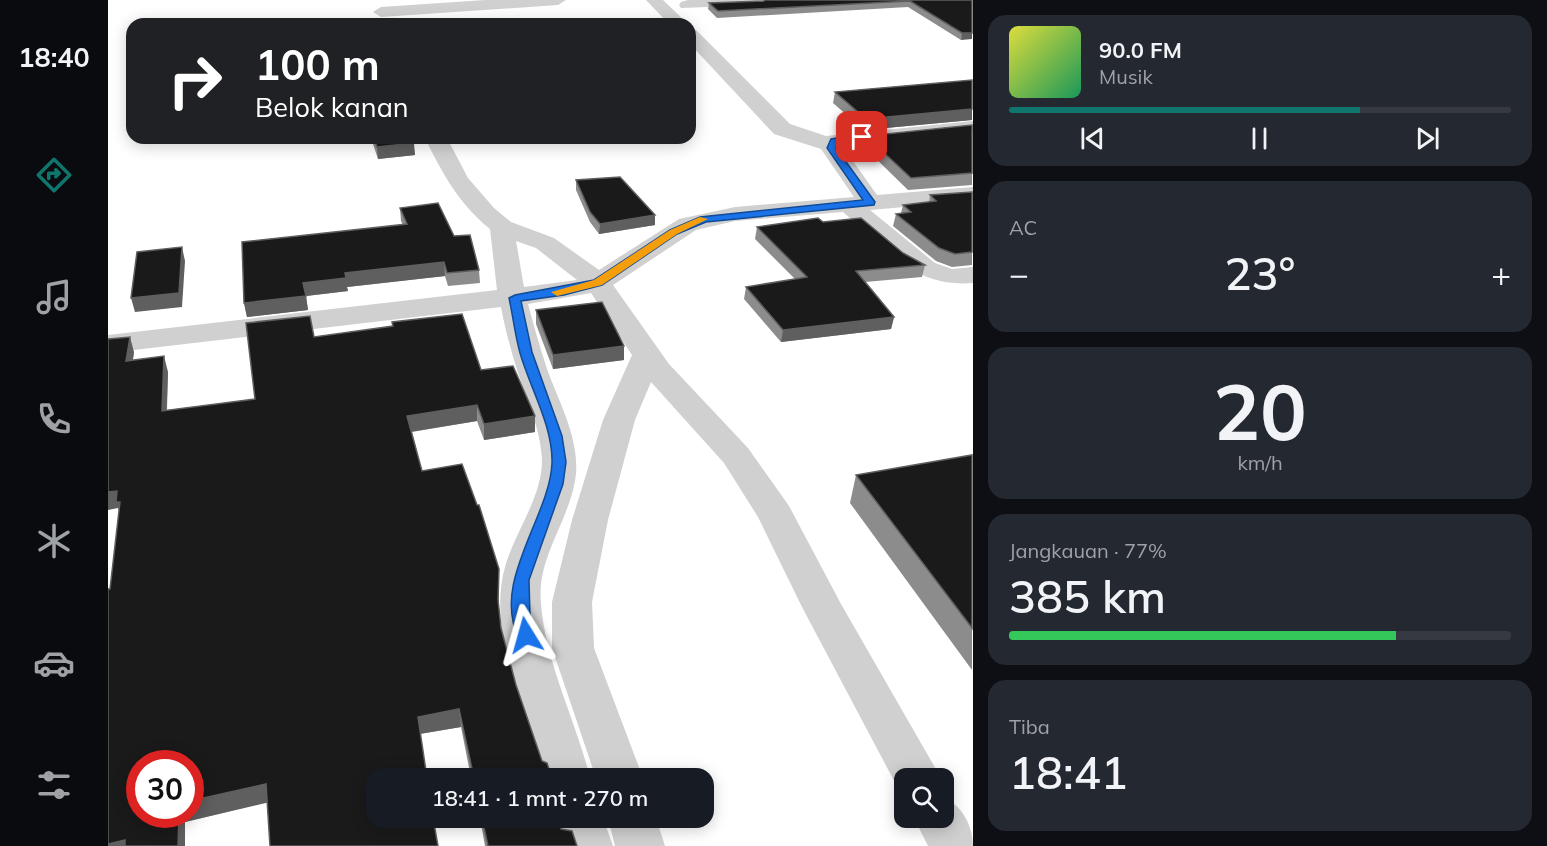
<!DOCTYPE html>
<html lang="id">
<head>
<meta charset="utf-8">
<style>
	body { margin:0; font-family:Mulish,sans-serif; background:#242831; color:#f1f3f6; height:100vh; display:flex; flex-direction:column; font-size:22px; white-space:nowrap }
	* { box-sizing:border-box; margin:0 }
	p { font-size:20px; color:#9ea1a6 }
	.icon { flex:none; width:33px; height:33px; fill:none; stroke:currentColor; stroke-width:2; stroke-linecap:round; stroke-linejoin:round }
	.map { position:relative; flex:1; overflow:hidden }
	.drawer { display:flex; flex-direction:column; gap:15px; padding:15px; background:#0d0f14; width:574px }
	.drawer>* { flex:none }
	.guide { position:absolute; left:18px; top:18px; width:570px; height:126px; border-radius:18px; box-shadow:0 3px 15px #0003; background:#202124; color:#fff; overflow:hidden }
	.buttons { position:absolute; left:786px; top:768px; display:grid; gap:12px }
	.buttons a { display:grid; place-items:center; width:60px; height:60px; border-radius:12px; background:#171b24; box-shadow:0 3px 15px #0003; font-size:30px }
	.speed { position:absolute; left:18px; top:750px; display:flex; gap:12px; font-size:30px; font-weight:700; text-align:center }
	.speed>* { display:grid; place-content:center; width:78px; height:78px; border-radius:50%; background:#171b24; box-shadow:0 3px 15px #0003; line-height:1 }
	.speed .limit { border:9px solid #d22; background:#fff; color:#111 }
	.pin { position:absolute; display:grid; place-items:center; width:51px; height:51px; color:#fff; margin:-26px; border-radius:12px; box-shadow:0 3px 9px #0006 }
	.me { position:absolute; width:66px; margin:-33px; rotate:352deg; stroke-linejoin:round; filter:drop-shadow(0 0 4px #0008) }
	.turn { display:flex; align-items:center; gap:21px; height:126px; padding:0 30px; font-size:27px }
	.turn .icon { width:78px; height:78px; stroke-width:2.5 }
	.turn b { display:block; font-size:42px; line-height:51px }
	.big { font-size:45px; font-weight:600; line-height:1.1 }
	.drawer .tile { flex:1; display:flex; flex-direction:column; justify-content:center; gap:9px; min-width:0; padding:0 21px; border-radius:18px; background:#242831 }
	.drawer .dial { align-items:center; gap:0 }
	.dial b { font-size:78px; line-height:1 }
	.song { display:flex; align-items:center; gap:18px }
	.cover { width:72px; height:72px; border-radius:9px; background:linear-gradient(135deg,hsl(60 70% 55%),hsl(150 70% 35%)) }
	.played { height:6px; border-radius:3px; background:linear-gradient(90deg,#0f766e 70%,#363941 70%) }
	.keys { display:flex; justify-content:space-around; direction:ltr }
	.heat { display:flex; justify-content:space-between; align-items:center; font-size:33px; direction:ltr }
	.charge { height:9px; border-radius:4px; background:linear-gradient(90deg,#34c759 77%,#363941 0) }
	.trip { position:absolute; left:258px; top:768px; width:348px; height:60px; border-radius:18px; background:#171b24; box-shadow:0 3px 15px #0003; font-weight:600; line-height:60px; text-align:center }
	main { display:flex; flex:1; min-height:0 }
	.tabs { display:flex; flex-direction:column; width:108px; justify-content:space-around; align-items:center; background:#090b0e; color:#9ea1a6 }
	.tabs .icon { width:42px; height:42px }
	.tabs .on { color:#0f766e }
	.tabs b { font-size:27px; color:#f1f3f6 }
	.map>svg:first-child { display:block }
</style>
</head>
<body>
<main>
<nav class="tabs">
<b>18:40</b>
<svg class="icon on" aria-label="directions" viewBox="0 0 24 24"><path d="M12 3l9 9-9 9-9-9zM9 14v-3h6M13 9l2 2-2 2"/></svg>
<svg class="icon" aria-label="music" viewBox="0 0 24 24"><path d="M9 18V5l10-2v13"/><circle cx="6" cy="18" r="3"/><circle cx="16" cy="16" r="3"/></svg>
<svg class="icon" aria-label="phone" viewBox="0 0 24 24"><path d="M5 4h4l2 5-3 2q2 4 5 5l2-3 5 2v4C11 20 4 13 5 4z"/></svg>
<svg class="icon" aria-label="climate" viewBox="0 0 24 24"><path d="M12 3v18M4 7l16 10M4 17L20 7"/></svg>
<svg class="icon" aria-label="car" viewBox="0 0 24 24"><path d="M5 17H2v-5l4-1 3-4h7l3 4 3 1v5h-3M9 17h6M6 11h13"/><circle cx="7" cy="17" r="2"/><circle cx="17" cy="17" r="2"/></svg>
<svg class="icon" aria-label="filters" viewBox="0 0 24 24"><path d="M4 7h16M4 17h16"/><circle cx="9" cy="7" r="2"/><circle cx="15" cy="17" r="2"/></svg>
</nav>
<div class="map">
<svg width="865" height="846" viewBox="0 0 865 846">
	<rect width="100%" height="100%" fill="#fff"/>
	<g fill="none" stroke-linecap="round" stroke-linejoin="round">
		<!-- minor -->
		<g fill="#d0d0d0" fill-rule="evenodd">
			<polygon points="377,0 458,0 450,5 273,17 265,12 273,7"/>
			<polygon points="538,0 555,0 580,24 561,24"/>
			<polygon points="580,0 663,0 655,5 573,8 571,5 573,2"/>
			<path d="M582 29 588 30 682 124 718 136 865 121V133L735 147 769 195 865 187V201L762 210 827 263 844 269 865 267V283C805 288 777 248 735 212L627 221 588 230 505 285 561 364 640 448 681 506 733 604 833 778H796V794L792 792 694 607 650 517 616 463 543 382 527 420 500 520 484 602 486 648 535 778H488L444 648V602L464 520 495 420 524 355 483 293 420 304C426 326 432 348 439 369 451 402 471 438 468 474 463 520 428 556 433 604 438 665 468 720 482 778H436C416 720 379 628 397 567 407 531 434 498 434 460 433 430 419 400 410 373 403 351 397 329 393 307L0 353V335L389 290 382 229C351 204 334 173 317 138H339L360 178 386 208 403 222 446 238 491 270 571 219 627 207 746 197 713 149 666 134 582 44ZM408 241 428 248 469 280 416 287Z"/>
			<path d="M836 798C854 805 865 826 865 846H820L806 818H836Z"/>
			<polygon points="447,818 495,818 505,846 455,846"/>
			<polygon points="500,818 548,818 557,846 507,846"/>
		</g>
	</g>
	<!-- wall -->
	<g fill="#8c8c8c">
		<polygon points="864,0 853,40 800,7 609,18 600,9 601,3"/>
		<polygon points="864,80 864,120 756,130 725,103 727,92"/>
		<polygon points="864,125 864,185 800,190 756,147 758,136"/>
		<polygon points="263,138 304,138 307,155 270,159"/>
		<polygon points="468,180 547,215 547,225 491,234 482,222 468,190"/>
		<polygon points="864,192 864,265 844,267 828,261 785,226 788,214 793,213 795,205 821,202 822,195"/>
		<polygon points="292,208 346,236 371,270 372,283 340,286 337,276 239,287 240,291 198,296 200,310 139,317 136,303 295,225 293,221"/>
		<polygon points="715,222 795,253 817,265 814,277 757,282 786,317 783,329 673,342 636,299 638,287 687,279 647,239 649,227"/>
		<polygon points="428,310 516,360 445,369 428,324"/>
		<polygon points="284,322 373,370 427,432 376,440 369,421 304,432 314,471 391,569 391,607 393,628 408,685 434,761 444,778 363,778 353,727 312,734 159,802 77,822 77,846 0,846 2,589 11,511 0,339 26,352 25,360 60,372 59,410 147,399 206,337 285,326"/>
		<polygon points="864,455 864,670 742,503 748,475"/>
		<polygon points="372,818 450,818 453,829 469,846 377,846"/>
	</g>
	<!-- shaded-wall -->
	<g fill="#5f5f5f">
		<polygon points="854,33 864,33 864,39 853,40"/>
		<polygon points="864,109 864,120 756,130 758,119"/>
		<polygon points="306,143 307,155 270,159 269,147"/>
		<polygon points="547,215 547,225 491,234 492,224"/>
		<polygon points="74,247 77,261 74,307 27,312 23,298"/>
		<polygon points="336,262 337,276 239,287 240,291 198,296 200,310 139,317 136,303 195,283 237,273"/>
		<polygon points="786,317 783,329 673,342 675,330"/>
		<polygon points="22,337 26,352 22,377 18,361"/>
		<polygon points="516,346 516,360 445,369 445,355"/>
		<polygon points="56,356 60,372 58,427 54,411"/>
		<polygon points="369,405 369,421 301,432 299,416"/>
		<polygon points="427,416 427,432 376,440 376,424"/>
		<polygon points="9,491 18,519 14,519 10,508 0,510 0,492"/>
		<polygon points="351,709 353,727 311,734 310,717"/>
		<polygon points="158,784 162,802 77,822 77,846 70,846 71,814 82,814 82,801"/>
		<polygon points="17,840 20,846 0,846 0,844"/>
	</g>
	<!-- building -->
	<g fill="#1a1a1a" stroke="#5f5f5f" stroke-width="1.5">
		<polygon points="657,0 864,0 864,33 854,33 802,1 610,11 601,3 656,1"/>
		<polygon points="864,80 864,109 758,119 727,92"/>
		<polygon points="864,125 864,173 803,178 758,136"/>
		<polygon points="266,138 304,138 306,143 269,147"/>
		<polygon points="512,177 547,215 492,224 482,212 468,180"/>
		<polygon points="864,192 864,252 847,254 831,248 788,214 803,212 795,205 828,201 822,195"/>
		<polygon points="330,203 346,236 362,235 371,270 339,273 336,262 237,273 238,278 195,283 198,296 136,303 134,242 299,224 292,208"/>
		<polygon points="710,218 715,222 753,218 795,253 817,265 748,271 786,317 675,330 638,287 699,277 649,227"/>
		<polygon points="74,247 71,293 23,298 29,252"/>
		<polygon points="494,302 516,346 445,355 428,310"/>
		<polygon points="354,314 373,370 405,366 427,416 376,424 369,405 299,416 314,471 354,464 369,505 371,505 391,569 390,600 393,628 408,685 434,761 439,763 444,778 366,778 351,709 310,717 319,778 268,778 268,818 325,818 330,846 162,846 158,784 82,801 82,764 32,764 32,814 71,814 70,846 17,846 17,840 0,844 0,589 2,589 12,502 8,502 9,491 0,492 0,339 22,337 18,361 56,356 54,411 147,399 138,323 202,316 206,337 285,326 284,322"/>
		<polygon points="864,455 864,628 748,475"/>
		<polygon points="374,818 450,818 453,829 464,831 469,846 380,846"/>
	</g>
	<!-- route -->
	<path fill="#1a73e8" stroke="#114b97" stroke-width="1.5" d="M754 134 758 137 757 139 730 143 728 148 767 202 766 205 598 222 569 234 494 285 456 295 413 301 424 352 454 436 458 462 455 484 421 580 422 617 426 635 424 640H412C381 584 442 517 444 463 445 426 422 388 412 353 407 335 405 316 401 298L407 295 486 280 562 230 592 217 755 200 719 148 723 139Z"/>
	<!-- slow -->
	<polygon fill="#f59e0b" points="592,217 600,219 569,234 494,285 449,296 443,292 486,280 562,230"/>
</svg>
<div class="buttons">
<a><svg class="icon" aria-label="search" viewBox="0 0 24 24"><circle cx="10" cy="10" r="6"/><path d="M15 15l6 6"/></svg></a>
</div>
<div class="speed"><div class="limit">30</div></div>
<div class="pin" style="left:754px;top:137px;background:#d93025"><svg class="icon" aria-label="arrive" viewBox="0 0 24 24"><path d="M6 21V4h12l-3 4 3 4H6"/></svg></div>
<svg class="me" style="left:418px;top:635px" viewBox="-20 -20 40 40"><path d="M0-17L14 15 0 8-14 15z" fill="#1a73e8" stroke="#fff" stroke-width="4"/></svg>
<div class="trip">18:41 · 1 mnt · 270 m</div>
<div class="guide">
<div class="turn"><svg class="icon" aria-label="right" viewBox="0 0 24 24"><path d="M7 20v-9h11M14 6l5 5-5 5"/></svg><div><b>100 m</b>Belok kanan</div></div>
</div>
</div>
<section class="drawer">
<div class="tile">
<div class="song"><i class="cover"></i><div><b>90.0 FM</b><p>Musik</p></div></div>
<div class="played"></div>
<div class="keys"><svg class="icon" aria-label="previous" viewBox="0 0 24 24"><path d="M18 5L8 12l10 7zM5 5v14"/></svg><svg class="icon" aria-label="pause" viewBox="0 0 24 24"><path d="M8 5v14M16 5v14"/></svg><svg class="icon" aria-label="next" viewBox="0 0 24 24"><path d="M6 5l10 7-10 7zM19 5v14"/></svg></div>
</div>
<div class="tile"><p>AC</p>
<div class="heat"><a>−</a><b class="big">23°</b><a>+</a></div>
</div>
<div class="tile dial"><b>20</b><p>km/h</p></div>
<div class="tile"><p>Jangkauan · 77%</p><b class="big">385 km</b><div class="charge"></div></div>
<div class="tile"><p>Tiba</p><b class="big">18:41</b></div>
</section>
</main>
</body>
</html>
